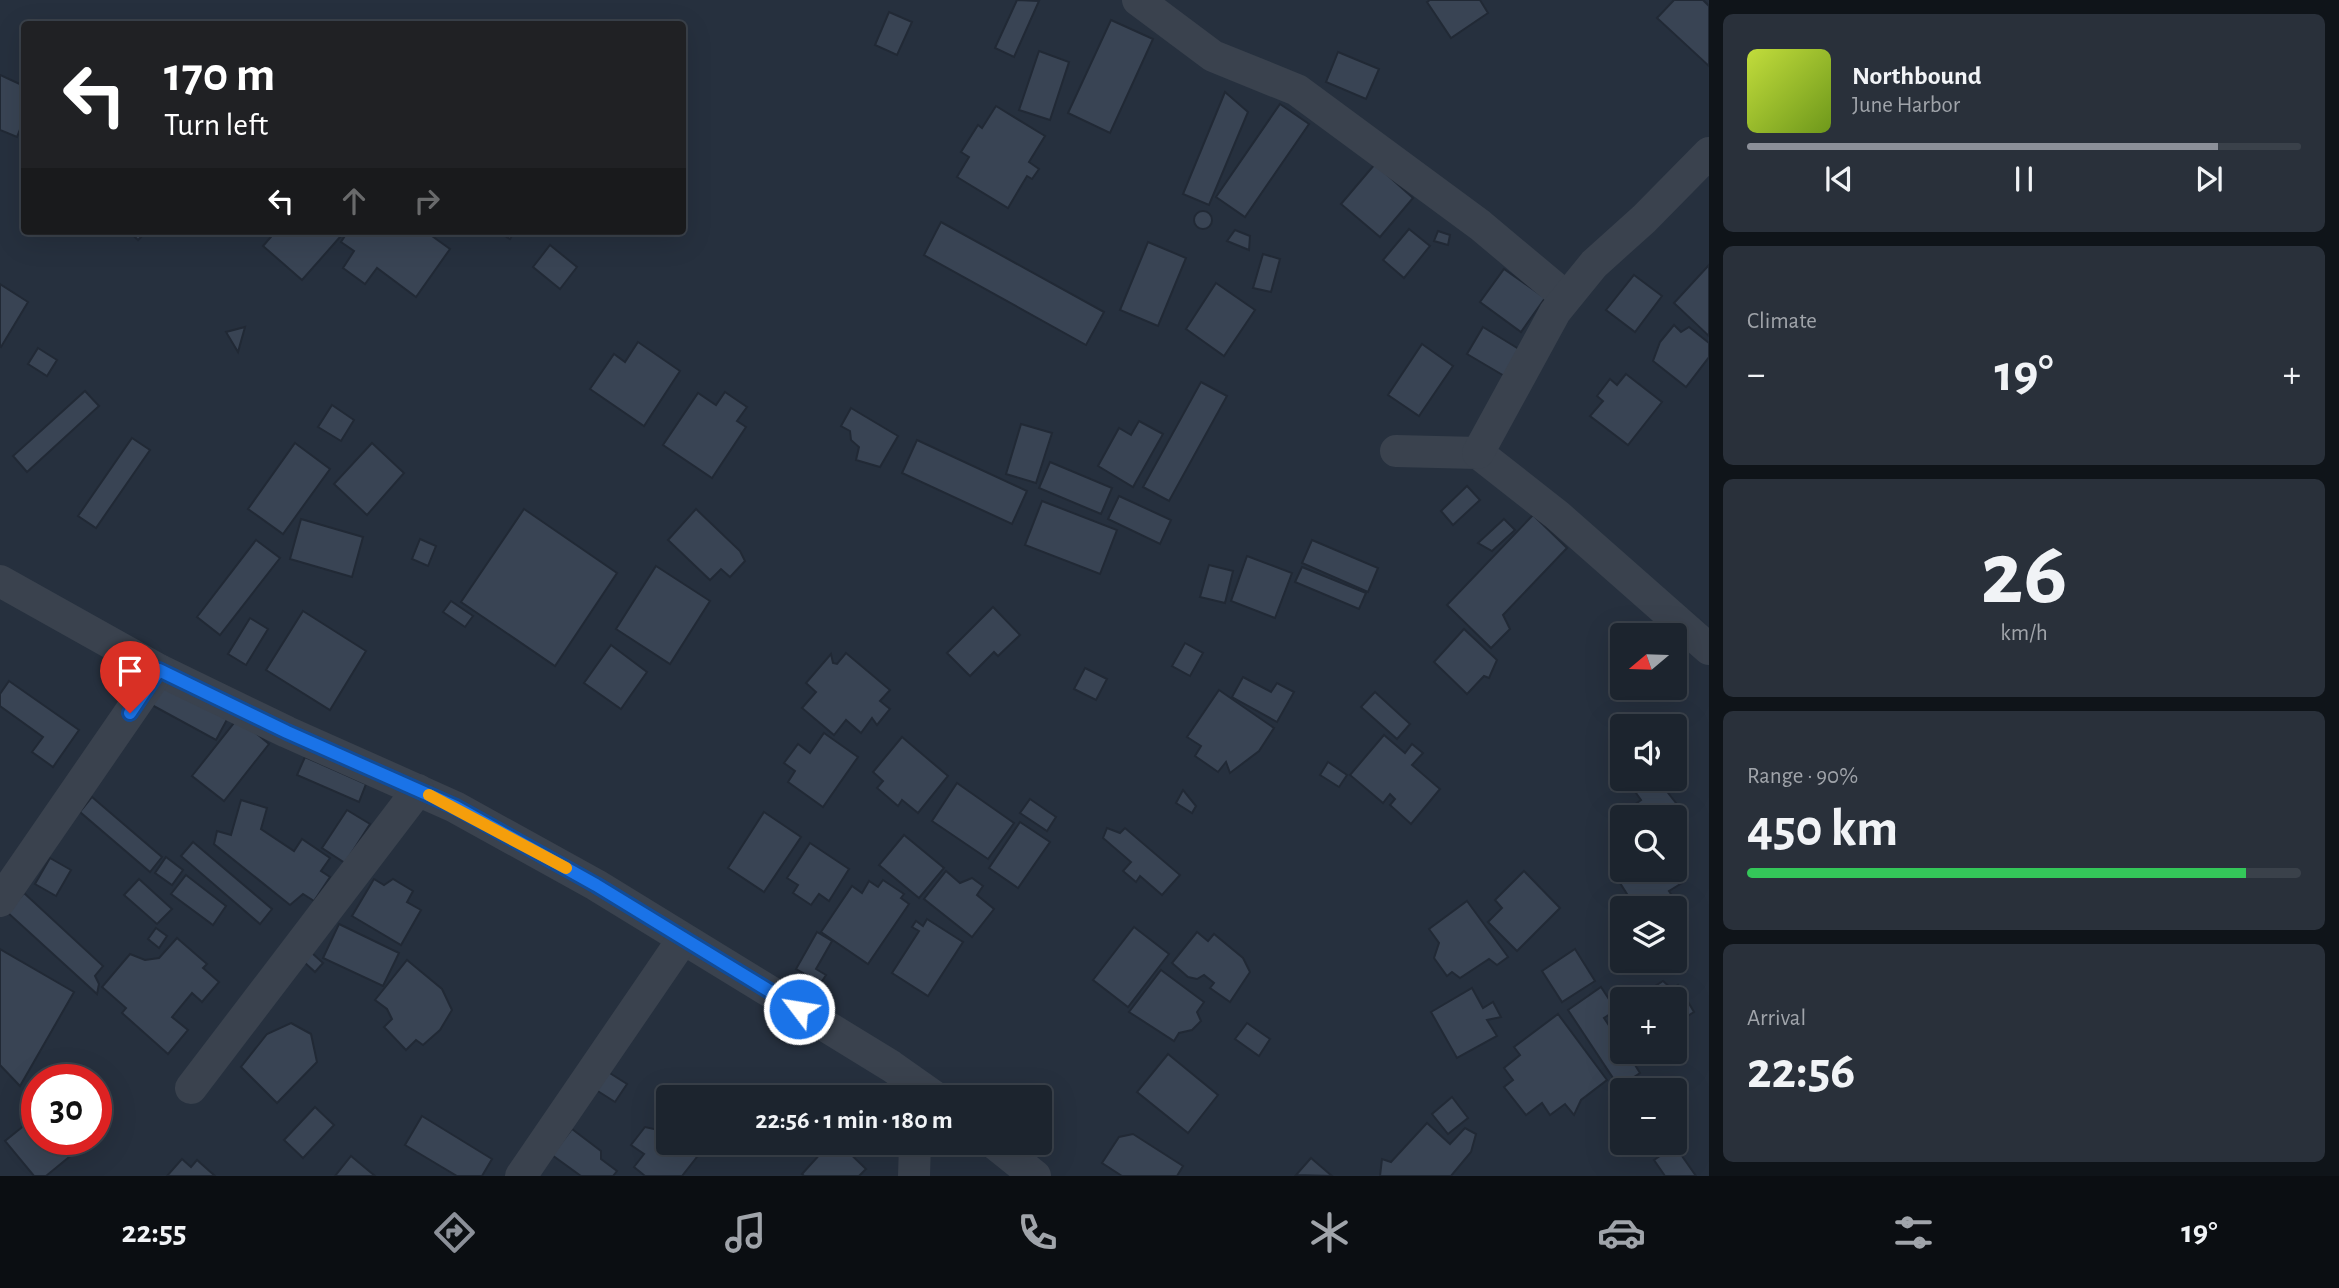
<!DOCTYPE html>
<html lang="en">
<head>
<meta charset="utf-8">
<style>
	body { margin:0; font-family:"Alegreya Sans",sans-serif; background:#29303a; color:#f1f3f6; height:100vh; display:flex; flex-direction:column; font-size:26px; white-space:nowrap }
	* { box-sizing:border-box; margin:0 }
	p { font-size:23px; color:#a0a4aa }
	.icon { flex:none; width:38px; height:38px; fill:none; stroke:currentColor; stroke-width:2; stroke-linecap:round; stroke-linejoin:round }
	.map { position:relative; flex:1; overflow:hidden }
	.sheet { display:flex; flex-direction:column; gap:14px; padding:14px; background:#0f1419; width:630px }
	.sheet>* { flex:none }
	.guide { position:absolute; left:21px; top:21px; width:665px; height:214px; border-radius:7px; box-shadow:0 7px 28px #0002,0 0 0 2px #3a414a; background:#202124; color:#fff; overflow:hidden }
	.needle { width:46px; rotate:251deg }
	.fabs { position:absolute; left:1610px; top:623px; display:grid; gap:14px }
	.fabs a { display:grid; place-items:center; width:77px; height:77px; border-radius:7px; background:#1c242e; box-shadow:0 7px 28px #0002,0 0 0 2px #3a414a; font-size:35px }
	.speed { position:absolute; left:21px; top:1064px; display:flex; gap:14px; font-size:35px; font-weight:700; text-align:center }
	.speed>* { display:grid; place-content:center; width:91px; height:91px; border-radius:50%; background:#1c242e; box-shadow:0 7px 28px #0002,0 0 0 2px #3a414a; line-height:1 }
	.speed .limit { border:10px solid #d22; background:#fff; color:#111 }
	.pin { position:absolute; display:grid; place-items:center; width:60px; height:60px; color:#fff; margin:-72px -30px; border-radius:50% 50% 50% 0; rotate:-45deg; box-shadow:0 0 7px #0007 }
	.pin .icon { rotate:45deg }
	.me { position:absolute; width:77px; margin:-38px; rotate:301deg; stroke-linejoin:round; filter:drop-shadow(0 0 5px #0008) }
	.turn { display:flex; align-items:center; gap:24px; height:147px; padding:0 28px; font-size:32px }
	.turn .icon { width:91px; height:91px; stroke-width:2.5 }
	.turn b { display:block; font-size:49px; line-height:60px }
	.lanes { display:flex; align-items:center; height:66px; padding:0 28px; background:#0003; justify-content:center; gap:35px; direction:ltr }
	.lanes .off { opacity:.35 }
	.big { font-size:52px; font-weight:700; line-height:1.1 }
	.sheet .tile { flex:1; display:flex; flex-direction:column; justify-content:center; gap:10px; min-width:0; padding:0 24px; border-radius:10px; background:#29303a }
	.sheet .dial { align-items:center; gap:0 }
	.dial b { font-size:91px; line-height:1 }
	.song { display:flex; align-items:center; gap:21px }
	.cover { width:84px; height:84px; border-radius:10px; background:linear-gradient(135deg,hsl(70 70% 55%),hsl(80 70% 35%)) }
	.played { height:7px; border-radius:4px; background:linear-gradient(90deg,#8c9099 85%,#3a414a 85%) }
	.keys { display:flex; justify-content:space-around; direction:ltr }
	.heat { display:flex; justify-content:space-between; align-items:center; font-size:38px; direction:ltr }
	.charge { height:10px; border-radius:5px; background:linear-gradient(90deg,#34c759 90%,#3a414a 0) }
	.trip { position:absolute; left:656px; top:1085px; width:396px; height:70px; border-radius:7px; background:#1c242e; box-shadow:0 7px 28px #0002,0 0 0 2px #3a414a; font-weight:700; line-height:70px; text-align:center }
	.menu { display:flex; height:112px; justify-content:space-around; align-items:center; background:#0b0e12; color:#a0a4aa }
	.menu .icon { width:49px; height:49px }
	.menu .active { color:#8c9099 }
	.menu b { font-size:32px; color:#f1f3f6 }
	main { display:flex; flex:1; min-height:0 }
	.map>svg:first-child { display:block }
</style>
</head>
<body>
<main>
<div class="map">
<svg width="1709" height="1176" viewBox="0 0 1709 1176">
	<rect width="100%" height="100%" fill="#26303e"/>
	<!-- building -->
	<g fill="#394454" stroke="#212935" stroke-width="2">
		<polygon points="1017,0 1039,1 1014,57 995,48"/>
		<polygon points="1430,0 1480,0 1488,13 1451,38 1427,2"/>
		<polygon points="1674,0 1703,0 1709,6 1709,66 1657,18"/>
		<polygon points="889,12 912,22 897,55 875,45"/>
		<polygon points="1111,20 1153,39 1110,133 1068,113"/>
		<polygon points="1039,51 1069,62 1050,120 1019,110"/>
		<polygon points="1338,52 1379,69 1366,99 1326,82"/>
		<polygon points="0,75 24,86 24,119 17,137 0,130"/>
		<polygon points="1225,92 1248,112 1209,205 1183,194"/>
		<polygon points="1280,104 1309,124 1245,217 1216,197"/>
		<polygon points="996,106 1045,136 1029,162 1039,169 1032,179 1027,176 1008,208 957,177 969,157 961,152 978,125 982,128"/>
		<polygon points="1375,164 1413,198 1380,237 1341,204"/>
		<circle cx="1203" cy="220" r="9"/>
		<polygon points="941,222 1104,312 1086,345 924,255"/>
		<polygon points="1409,229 1430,246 1404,278 1383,260"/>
		<polygon points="1235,230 1250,236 1249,250 1227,241"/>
		<polygon points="129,231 147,231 138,240"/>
		<polygon points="276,231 333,231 340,237 302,280 263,246"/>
		<polygon points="348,231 425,231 450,249 416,297 377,268 365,284 343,268 354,251 341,242"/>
		<polygon points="497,231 515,231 510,239"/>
		<polygon points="1438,231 1450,235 1448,245 1434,241"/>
		<polygon points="1148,242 1186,258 1158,326 1120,310"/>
		<polygon points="550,245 577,267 560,289 533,267"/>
		<polygon points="1263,254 1280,259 1271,292 1253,288"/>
		<polygon points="1709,265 1709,336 1674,303"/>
		<polygon points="1504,269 1545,298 1521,332 1480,302"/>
		<polygon points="1634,275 1662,296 1635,332 1606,310"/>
		<polygon points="1216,283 1255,310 1224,356 1186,329"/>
		<polygon points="0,284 28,302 1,347 0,346"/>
		<polygon points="1674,325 1681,332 1689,327 1709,343 1709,357 1686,387 1653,361 1660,342"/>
		<polygon points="245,327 238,352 226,332"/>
		<polygon points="1483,327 1522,351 1506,377 1467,354"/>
		<polygon points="638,342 680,371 644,426 590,389 614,354 625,362"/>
		<polygon points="1422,344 1453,366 1419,416 1388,395"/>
		<polygon points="38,348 57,360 47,376 28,364"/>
		<polygon points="1626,374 1662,402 1628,445 1590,416 1603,401 1597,396 1610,379 1617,385"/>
		<polygon points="1201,382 1227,396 1169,501 1143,487"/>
		<polygon points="85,391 99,406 27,472 13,456"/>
		<polygon points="725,392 747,407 737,421 746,427 712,478 663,445 698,393 716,405"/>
		<polygon points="332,405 354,420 341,441 318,427"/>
		<polygon points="851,408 898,436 880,467 856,460 859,447 851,440 850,431 841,426"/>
		<polygon points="1139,421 1163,434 1133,487 1098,466 1119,428 1131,435"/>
		<polygon points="1021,424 1052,433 1036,483 1006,474"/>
		<polygon points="132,438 150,450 96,528 78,516"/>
		<polygon points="917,440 1027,491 1012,524 902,473"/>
		<polygon points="295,443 330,469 283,534 248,509"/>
		<polygon points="372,443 404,473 367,515 334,484"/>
		<polygon points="1050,462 1112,488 1101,514 1039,488"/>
		<polygon points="1467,486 1480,500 1453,525 1441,511"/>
		<polygon points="1119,496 1171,520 1160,544 1108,519"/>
		<polygon points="1042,501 1117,530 1100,574 1025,545"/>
		<polygon points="524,509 617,573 555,666 461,602"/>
		<polygon points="696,509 740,551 745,561 730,577 721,569 710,580 668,540"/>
		<polygon points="1533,515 1567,548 1503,615 1510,629 1491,648 1447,605"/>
		<polygon points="301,519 363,537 352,577 290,559"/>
		<polygon points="1504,519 1515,530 1492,551 1478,543"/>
		<polygon points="420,539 436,546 428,566 412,559"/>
		<polygon points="256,540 280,558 220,635 197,617"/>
		<polygon points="1312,540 1378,568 1368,592 1302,563"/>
		<polygon points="1247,556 1292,573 1275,618 1231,601"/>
		<polygon points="1209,565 1233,571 1225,603 1200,597"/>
		<polygon points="656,566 710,601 670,664 616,629"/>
		<polygon points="1302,567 1366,593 1359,609 1295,582"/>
		<polygon points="451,601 473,616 465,627 443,612"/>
		<polygon points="993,607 1020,635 998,656 994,652 970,676 947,653"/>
		<polygon points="303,611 366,651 330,710 266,670"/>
		<polygon points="250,618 268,629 246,665 228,654"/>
		<polygon points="1464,629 1497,660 1489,678 1484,676 1467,694 1434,662"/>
		<polygon points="1185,643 1203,653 1190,676 1172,666"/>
		<polygon points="611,645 647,672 621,709 584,683"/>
		<polygon points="846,653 890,690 880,701 890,709 877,725 872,718 861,733 846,720 834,735 802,708 816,692 806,683 831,654 833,663 837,664"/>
		<polygon points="1085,668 1107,679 1096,700 1074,689"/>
		<polygon points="1243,677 1271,692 1277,683 1294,692 1277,722 1232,697"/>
		<polygon points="163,678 230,714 216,740 150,704"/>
		<polygon points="9,681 79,730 53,767 32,752 43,737 0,706 0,694"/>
		<polygon points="1219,690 1274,728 1259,751 1230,773 1226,762 1218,772 1195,756 1201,746 1187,737"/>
		<polygon points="1375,692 1410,724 1397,739 1361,707"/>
		<polygon points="238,718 269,744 224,801 192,776"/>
		<polygon points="824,733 858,757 823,807 788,782 795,771 784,763 798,744 810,753"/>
		<polygon points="1384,735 1405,753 1412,744 1423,753 1412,765 1440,789 1411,824 1390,805 1395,799 1390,794 1383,803 1350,775"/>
		<polygon points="902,737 948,776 918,813 902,800 898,806 877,788 883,781 873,772"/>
		<polygon points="305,757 366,784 359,802 297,775"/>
		<polygon points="1328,762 1347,775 1339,787 1320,775"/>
		<polygon points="1640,779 1657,779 1676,803 1657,817 1631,817 1626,811 1641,800 1631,786"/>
		<polygon points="957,783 1014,823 988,859 932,821"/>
		<polygon points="1183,790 1196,806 1192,813 1176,803"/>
		<polygon points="92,797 162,857 150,872 80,812"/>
		<polygon points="1030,799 1056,817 1047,831 1020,813"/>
		<polygon points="241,800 267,808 261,829 294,851 302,839 330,858 321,871 330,877 314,901 303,894 290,905 214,844 217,831 231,835"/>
		<polygon points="347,810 370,824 345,863 322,848"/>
		<polygon points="764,812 801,837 764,892 728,868"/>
		<polygon points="1020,822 1050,842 1018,888 989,868"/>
		<polygon points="1107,828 1120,833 1125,828 1180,875 1162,895 1140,876 1136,882 1123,871 1131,862 1103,838"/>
		<polygon points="904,835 944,868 919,898 879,865"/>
		<polygon points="193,842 272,909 260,924 181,856"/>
		<polygon points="810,843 849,869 829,901 819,894 811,905 793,893 798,885 787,878"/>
		<polygon points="166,857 183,870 172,885 155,873"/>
		<polygon points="50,858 71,870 56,896 35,884"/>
		<polygon points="1641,870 1656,870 1661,877 1674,870 1682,883 1669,891 1677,903 1669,908 1636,908 1620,883"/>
		<polygon points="946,871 960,883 972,878 983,886 977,895 994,909 972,937 924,899"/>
		<polygon points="1524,871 1560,908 1517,951 1488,922 1502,908 1495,900"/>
		<polygon points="186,875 226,906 213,925 171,894"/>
		<polygon points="139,879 172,909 157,924 124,895"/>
		<polygon points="374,879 384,885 393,879 413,891 407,902 421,910 401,945 352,916"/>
		<polygon points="883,880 904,894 901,898 909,904 868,964 821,932 852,886 862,893 869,881 878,887"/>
		<polygon points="24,893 103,966 95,976 99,984 97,994 7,912"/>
		<polygon points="1467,901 1508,957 1497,965 1489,959 1460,978 1452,972 1447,976 1434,958 1439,943 1429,929"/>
		<polygon points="927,919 963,942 928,996 892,973 919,931 912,927 916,921 923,926"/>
		<polygon points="339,924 399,953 383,986 323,958"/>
		<polygon points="1134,927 1169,954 1128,1007 1093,980"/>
		<polygon points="156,928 167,936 159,948 148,939"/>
		<polygon points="817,932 832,941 816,969 826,975 821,983 796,969"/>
		<polygon points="1197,932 1208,941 1214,934 1243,958 1250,972 1230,1002 1210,988 1214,983 1204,975 1197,979 1188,977 1172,963"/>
		<polygon points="177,938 207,964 203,968 219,982 202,1002 192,993 172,1017 188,1030 168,1054 122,1013 126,1008 102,987 130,954 145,960 159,958"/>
		<polygon points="0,949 74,992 20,1086 0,1065"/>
		<polygon points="1575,949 1595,981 1562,1002 1542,971"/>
		<polygon points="312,953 323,963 315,972 304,962"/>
		<polygon points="407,960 442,989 452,1010 440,1030 423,1045 416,1040 406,1050 384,1027 392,1019 387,1009 375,1000"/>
		<polygon points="1161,970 1204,1002 1197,1012 1201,1021 1192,1030 1179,1033 1174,1041 1129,1012"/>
		<polygon points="1663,981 1672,989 1678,985 1694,1012 1675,1024 1675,999 1654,999 1649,990"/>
		<polygon points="1601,987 1616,1010 1604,1018 1622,1045 1622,1052 1627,1052 1640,1073 1619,1087 1568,1010"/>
		<polygon points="1472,988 1483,1008 1493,1002 1501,1017 1487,1020 1497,1036 1457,1058 1431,1012"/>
		<polygon points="1558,1014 1607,1080 1581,1100 1574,1115 1565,1104 1550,1115 1542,1103 1526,1115 1504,1087 1513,1080 1504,1068 1520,1055 1514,1047"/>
		<polygon points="291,1023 311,1034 317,1062 277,1103 241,1067 267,1034"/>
		<polygon points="1247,1023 1270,1039 1259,1056 1235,1039"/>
		<polygon points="1168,1054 1218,1095 1188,1133 1137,1092"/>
		<polygon points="605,1070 627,1084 615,1102 593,1088"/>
		<polygon points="1452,1097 1468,1118 1448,1134 1432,1114"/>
		<polygon points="315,1107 334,1125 303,1158 284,1140"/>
		<polygon points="37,1115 37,1139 63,1139 74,1153 46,1176 34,1176 5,1141"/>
		<polygon points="422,1116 492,1159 482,1176 457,1176 405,1145"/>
		<polygon points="667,1118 668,1143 698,1143 704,1148 682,1176 645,1176 634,1167 644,1154 631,1145 645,1127 658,1130"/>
		<polygon points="1427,1123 1450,1144 1465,1128 1476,1134 1471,1152 1451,1176 1380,1176 1382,1159 1391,1162"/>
		<polygon points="572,1129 601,1151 601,1159 617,1171 613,1176 581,1176 552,1155"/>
		<polygon points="1133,1134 1183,1166 1177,1176 1122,1176 1102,1163 1119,1137"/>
		<polygon points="800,1143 839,1143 866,1169 859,1176 804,1176 802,1174 822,1152 818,1148 810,1152"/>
		<polygon points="1675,1146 1696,1176 1665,1176 1654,1160"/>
		<polygon points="351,1156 375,1176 335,1176"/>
		<polygon points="1311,1158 1332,1176 1296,1175"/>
		<polygon points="182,1159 191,1167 197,1160 215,1176 167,1176"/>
	</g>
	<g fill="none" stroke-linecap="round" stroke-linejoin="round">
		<!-- street -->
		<g stroke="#3a424e" stroke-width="32">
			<polyline points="1138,0 1213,56 1297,90 1480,225 1566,297"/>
			<polyline points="1396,451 1478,453 1557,515 1709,649"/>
			<polyline points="1478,453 1555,312 1594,264 1644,219 1709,153"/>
			<polyline points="0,581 159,670 287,732 455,807 596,885 891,1066 935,1097"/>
			<polyline points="0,901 159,670"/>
			<polyline points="191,1088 418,790"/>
			<polyline points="994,1143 1035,1176"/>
			<polyline points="521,1176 683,939"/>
			<polyline points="914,1176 915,1143"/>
		</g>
	</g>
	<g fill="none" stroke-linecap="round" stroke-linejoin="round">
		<defs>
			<polyline id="route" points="130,713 159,670 287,732 456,807 596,885 799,1009"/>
		</defs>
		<!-- route casing -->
		<use href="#route" stroke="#114b97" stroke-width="18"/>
		<!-- route -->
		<use href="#route" stroke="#1a73e8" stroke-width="12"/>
		<!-- slow -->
		<polyline stroke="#f59e0b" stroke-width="12" points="429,795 566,868"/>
	</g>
</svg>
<div class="fabs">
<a><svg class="needle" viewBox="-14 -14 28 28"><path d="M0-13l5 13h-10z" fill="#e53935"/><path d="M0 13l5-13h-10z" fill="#a0a4aa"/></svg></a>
<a><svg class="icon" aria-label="sound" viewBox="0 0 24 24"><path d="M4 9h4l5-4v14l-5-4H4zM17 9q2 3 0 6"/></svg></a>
<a><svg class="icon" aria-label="search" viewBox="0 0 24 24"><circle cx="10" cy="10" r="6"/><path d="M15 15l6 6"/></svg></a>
<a><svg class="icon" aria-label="layers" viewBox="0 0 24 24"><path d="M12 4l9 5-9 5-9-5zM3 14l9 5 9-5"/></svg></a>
<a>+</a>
<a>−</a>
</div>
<div class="speed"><div class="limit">30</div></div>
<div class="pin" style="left:130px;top:713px;background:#d93025"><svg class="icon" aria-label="arrive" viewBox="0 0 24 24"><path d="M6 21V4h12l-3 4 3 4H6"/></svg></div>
<svg class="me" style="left:799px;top:1009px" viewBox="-20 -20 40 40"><circle r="17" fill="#1a73e8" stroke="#fff" stroke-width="3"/><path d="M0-11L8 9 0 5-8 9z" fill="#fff"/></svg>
<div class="trip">22:56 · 1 min · 180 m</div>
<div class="guide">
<div class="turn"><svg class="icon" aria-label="left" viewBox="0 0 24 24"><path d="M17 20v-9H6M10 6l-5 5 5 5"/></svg><div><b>170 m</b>Turn left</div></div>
<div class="lanes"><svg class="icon" aria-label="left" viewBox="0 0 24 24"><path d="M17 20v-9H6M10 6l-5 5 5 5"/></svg><svg class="icon off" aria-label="ahead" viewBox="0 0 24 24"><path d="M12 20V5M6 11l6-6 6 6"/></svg><svg class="icon off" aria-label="right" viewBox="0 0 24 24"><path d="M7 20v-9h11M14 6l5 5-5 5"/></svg></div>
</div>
</div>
<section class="sheet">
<div class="tile">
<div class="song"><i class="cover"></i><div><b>Northbound</b><p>June Harbor</p></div></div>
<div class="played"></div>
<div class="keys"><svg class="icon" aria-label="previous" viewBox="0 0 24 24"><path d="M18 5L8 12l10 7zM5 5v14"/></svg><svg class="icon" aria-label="pause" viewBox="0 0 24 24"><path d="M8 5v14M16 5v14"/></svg><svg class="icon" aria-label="next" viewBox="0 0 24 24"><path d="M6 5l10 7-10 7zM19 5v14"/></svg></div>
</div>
<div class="tile"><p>Climate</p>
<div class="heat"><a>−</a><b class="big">19°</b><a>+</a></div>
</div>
<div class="tile dial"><b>26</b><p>km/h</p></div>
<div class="tile"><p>Range · 90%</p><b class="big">450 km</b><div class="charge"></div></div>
<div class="tile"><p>Arrival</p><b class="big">22:56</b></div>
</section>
</main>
<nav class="menu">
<b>22:55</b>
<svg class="icon active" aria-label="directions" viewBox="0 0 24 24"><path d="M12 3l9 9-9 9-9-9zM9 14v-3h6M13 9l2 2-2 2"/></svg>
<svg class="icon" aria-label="music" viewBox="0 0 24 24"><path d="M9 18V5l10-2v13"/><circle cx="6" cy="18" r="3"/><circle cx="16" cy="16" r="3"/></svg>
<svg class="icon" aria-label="phone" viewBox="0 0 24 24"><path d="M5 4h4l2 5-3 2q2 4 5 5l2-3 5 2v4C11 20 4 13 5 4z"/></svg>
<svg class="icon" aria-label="climate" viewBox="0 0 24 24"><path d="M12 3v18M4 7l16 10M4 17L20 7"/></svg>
<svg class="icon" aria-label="car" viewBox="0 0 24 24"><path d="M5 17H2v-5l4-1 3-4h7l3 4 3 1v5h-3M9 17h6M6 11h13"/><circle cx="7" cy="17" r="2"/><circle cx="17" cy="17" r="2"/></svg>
<svg class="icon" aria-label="filters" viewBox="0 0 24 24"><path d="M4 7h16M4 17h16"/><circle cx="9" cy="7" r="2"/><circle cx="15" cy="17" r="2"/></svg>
<b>19°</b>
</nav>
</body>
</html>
